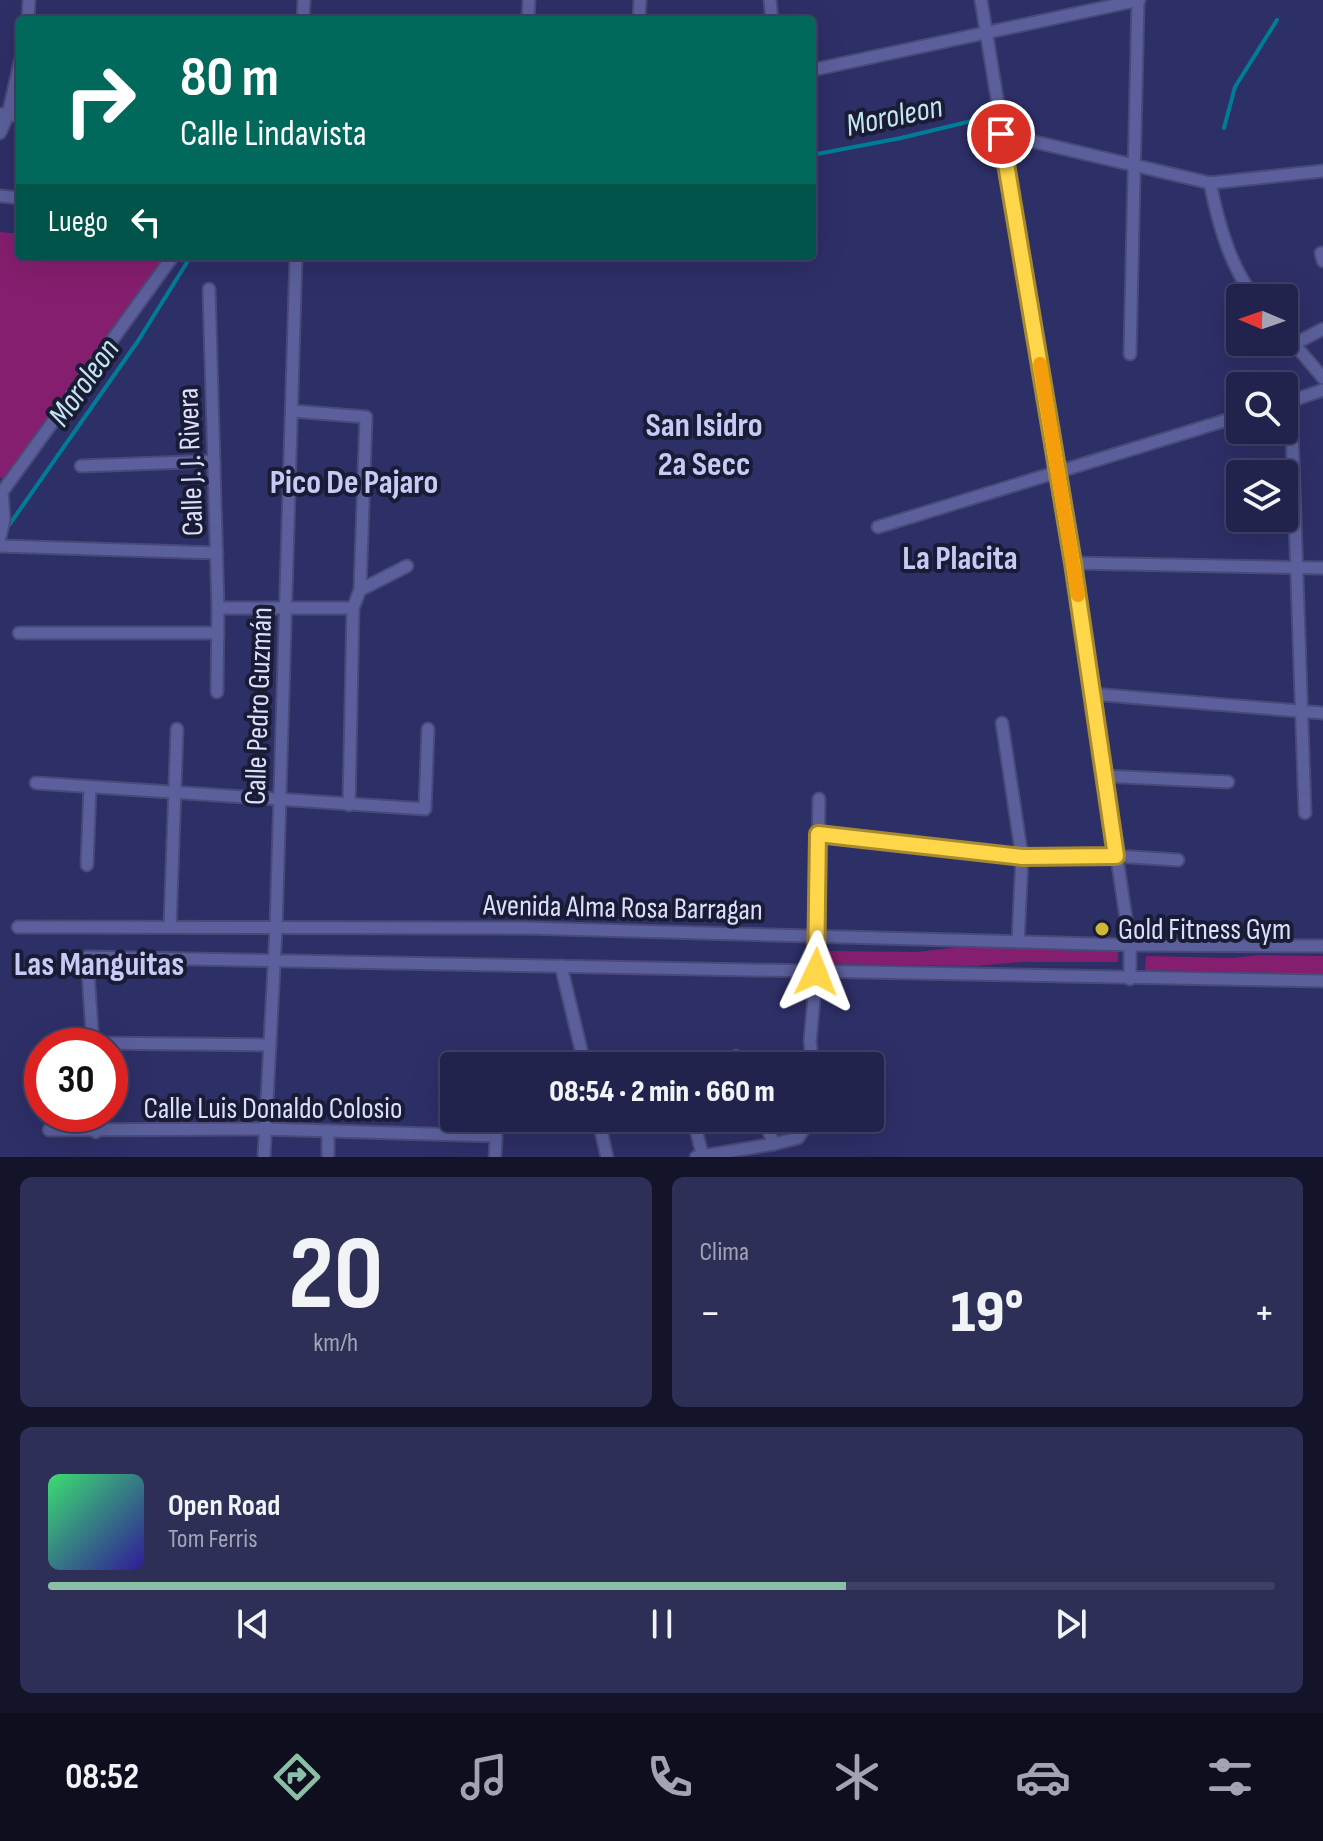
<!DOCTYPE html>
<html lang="es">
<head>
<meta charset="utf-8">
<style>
	body { margin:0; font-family:"Sofia Sans Condensed",sans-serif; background:#2e2f57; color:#f1f3f6; height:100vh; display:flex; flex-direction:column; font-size:30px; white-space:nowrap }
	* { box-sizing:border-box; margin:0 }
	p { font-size:26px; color:#a2a4b6 }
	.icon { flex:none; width:44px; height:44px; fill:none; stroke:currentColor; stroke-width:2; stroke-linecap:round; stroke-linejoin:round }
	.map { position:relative; height:1157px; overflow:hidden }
	.side { display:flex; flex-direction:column; gap:20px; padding:20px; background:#13132a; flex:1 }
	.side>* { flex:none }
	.guide { position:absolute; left:16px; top:16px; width:800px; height:244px; border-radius:8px; box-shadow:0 8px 32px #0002,0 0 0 2px #3f4065; background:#00695c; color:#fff; overflow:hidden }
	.needle { width:52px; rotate:272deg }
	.buttons { position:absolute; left:1226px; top:284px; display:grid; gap:16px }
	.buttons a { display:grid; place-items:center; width:72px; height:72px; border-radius:8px; background:#22234d; box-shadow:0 8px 32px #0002,0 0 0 2px #3f4065; font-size:40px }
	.speed { position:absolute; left:24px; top:1028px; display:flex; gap:16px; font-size:40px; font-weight:700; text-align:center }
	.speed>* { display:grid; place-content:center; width:104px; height:104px; border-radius:50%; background:#22234d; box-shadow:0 8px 32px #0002,0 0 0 2px #3f4065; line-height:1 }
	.speed .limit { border:12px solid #d22; background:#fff; color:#111 }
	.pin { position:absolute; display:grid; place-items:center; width:68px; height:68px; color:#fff; margin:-34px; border:4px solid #fff; border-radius:50%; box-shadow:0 2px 8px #0007 }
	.me { position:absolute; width:88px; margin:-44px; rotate:2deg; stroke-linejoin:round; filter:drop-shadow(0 0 6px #0008) }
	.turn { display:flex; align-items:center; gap:28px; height:168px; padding:0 32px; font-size:36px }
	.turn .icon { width:104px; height:104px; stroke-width:2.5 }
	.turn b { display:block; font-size:56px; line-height:68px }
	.then { display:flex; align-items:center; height:76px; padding:0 32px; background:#0003; gap:16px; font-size:30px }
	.big { font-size:60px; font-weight:800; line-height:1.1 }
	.side .card { flex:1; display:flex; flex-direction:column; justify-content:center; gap:12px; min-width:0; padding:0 28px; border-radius:12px; background:#2e2f57 }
	.side .dial { align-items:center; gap:0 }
	.dial b { font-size:104px; line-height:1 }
	.song { display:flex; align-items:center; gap:24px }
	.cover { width:96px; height:96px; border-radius:12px; background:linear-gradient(135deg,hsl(140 70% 55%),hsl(250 70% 35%)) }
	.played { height:8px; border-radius:4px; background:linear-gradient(90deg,#8abfa5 65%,#3f4065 65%) }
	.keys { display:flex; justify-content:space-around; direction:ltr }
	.heat { display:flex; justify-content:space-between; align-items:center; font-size:44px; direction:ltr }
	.side .tiles { flex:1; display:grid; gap:20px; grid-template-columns:1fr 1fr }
	.card:last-child { grid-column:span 2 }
	.trip { position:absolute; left:440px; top:1052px; width:444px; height:80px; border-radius:8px; background:#22234d; box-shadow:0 8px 32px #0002,0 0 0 2px #3f4065; font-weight:800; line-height:80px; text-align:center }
	.tab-bar { display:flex; height:128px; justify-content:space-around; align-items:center; background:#0e0e1f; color:#a2a4b6 }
	.tab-bar .icon { width:56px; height:56px }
	.tab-bar .current { color:#8abfa5 }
	.tab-bar b { font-size:36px; color:#f1f3f6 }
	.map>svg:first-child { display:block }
</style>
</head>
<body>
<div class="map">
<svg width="1323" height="1157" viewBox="0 0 1323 1157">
	<rect width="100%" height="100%" fill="#2d2f67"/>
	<!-- green -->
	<g fill="#861e6f">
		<polygon points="0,232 20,234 20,256 173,256 9,483 0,477"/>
		<polygon points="960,947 1118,950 1118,962 1022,962 976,966 824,964 824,951 918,952"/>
		<polygon points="1259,955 1323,956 1323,974 1145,970 1146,956 1233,958"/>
	</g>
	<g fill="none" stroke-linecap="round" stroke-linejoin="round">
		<!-- stream -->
		<g stroke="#007d96" stroke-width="4">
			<polyline points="1224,128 1235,87 1277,20"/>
			<polyline points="812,155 901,138 984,118"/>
			<polyline points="7,528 138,341 191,256"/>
		</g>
		<defs>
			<g id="street">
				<polyline points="770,0 772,20"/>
				<polyline points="981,0 1073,563 1130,945 1130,979"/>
				<polyline points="28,20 29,0"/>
				<polyline points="303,20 304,0"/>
				<polyline points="528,20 529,0"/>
				<polyline points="639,20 640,0"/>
				<polyline points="812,70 1139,0"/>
				<polyline points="0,114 20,116"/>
				<polyline points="0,133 8,115 20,62"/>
				<polyline points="1001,134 1210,183 1323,171"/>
				<path d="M1210 183C1218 222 1230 267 1255 298"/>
				<polyline points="0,196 20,198"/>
				<polyline points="1321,253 1323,261"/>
				<polyline points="209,289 218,608 217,692"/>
				<polyline points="1284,332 1323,378"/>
				<polyline points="1294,344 1323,329"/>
				<polyline points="1130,354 1138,0"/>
				<polyline points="1291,401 1305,813"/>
				<polyline points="1285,403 1323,390"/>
				<polyline points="293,411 366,417 360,590 353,608 349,805"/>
				<polyline points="81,466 214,461"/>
				<polyline points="878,527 1240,416"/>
				<polyline points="0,537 4,520 2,492 173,256"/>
				<polyline points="0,546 217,553"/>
				<polyline points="1073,563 1323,568"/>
				<polyline points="360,590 407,566"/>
				<polyline points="218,608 353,608"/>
				<polyline points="19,633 218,633"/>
				<polyline points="1092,694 1323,713"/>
				<polyline points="1002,723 1022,857 1018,942"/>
				<polyline points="1104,776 1228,782"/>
				<polyline points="36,783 425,809 428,729"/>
				<polyline points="818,834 1022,857 1116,856 1178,860"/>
				<polyline points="87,865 90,787"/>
				<polyline points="18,927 526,928 1130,945 1323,946"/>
				<polyline points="170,927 177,729"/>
				<polyline points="561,966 585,1066"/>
				<polyline points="93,1043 270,1045"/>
				<polyline points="93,1046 87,957 1323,981"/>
				<polyline points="736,1056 740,1066"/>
				<polyline points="679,1061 680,1066"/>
				<polyline points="813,1066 810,1042 816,975 819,799"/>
				<polyline points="95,1114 96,1132"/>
				<polyline points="598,1118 607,1157"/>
				<polyline points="693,1118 703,1157"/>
				<polyline points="763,1118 774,1144"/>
				<polyline points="49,1130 265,1129 496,1136 495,1157"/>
				<polyline points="328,1131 328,1157"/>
				<polyline points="264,1157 276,928 296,256"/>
				<polyline points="696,1157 774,1144 798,1138 811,1118"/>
			</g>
		</defs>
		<!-- street casing -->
		<use href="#street" stroke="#4a4a78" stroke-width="15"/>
		<!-- street -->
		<use href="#street" stroke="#5b609c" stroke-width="11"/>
	</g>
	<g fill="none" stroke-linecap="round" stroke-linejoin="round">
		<defs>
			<polyline id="route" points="816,972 818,834 1022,857 1116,856 1073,563 1001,134"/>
		</defs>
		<!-- route casing -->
		<use href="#route" stroke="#a68a30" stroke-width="20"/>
		<!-- route -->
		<use href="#route" stroke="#ffd54a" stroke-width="14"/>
		<!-- slow -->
		<polyline stroke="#f59e0b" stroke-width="14" points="1040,364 1078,595"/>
	</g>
	<!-- markers -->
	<circle fill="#cfb837" stroke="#1a1c35" stroke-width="3" cx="1102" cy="929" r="8"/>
	<g text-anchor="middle" stroke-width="8" stroke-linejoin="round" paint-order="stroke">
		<!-- street labels -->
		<g font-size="30" fill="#dbdffb" stroke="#1a1c35">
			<text transform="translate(190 462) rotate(-92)" y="10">Calle J. J. Rivera</text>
			<text transform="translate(258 706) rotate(-88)" y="10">Calle Pedro Guzmán</text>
			<text transform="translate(623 907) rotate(1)" y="10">Avenida Alma Rosa Barragan</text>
			<text x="273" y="1118">Calle Luis Donaldo Colosio</text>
		</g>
		<!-- poi labels -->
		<g font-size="30" fill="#dbdffb" stroke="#1a1c35" text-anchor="start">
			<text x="1118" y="939">Gold Fitness Gym</text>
		</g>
		<!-- water labels -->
		<g font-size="32" font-style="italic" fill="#c2e5ef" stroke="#1a1c35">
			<text transform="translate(894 115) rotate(-12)" y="11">Moroleon</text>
			<text transform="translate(83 382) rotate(-55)" y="11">Moroleon</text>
		</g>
		<!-- quarter labels -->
		<g font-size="34" font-weight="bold" fill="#c5cbf4" stroke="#1a1c35">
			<text x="704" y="436">San Isidro<tspan x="704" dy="39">2a Secc</tspan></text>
			<text x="354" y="493">Pico De Pajaro</text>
			<text x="960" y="569">La Placita</text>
			<text x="99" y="975">Las Manguitas</text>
		</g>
	</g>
</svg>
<div class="buttons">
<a><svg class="needle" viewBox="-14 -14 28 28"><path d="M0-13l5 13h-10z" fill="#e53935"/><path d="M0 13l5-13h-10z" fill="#a2a4b6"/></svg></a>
<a><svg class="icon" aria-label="search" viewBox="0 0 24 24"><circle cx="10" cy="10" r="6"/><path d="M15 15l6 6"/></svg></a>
<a><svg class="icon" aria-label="layers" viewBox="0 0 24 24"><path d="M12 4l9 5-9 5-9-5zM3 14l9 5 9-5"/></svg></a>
</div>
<div class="speed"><div class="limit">30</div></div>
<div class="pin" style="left:1001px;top:134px;background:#d93025"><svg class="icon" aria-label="arrive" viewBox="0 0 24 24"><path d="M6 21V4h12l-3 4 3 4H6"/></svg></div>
<svg class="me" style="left:816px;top:972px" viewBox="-20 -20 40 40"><path d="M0-17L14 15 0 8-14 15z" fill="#ffd54a" stroke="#fff" stroke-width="4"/></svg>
<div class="trip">08:54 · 2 min · 660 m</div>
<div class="guide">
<div class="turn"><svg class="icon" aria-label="right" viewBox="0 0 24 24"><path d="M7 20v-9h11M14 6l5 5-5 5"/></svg><div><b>80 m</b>Calle Lindavista</div></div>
<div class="then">Luego<svg class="icon" aria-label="left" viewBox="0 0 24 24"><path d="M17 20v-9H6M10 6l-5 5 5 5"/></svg></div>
</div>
</div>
<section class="side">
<div class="tiles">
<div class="card dial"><b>20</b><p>km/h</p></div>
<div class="card"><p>Clima</p>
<div class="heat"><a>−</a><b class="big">19°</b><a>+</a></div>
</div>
<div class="card">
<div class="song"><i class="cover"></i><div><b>Open Road</b><p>Tom Ferris</p></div></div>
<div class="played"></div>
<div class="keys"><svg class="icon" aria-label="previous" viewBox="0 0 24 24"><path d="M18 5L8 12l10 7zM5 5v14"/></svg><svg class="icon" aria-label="pause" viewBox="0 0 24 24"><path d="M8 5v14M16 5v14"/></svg><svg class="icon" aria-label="next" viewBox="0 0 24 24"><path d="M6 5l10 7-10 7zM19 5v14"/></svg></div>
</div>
</div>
</section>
<nav class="tab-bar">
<b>08:52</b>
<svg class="icon current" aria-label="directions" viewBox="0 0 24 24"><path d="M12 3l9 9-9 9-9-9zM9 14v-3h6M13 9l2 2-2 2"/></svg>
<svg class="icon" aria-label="music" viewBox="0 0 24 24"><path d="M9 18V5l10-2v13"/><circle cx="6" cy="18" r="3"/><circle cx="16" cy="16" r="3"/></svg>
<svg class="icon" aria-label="phone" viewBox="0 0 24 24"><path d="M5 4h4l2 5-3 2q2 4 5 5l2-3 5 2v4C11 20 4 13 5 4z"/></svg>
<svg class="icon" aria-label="climate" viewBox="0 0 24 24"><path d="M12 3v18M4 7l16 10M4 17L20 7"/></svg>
<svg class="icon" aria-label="car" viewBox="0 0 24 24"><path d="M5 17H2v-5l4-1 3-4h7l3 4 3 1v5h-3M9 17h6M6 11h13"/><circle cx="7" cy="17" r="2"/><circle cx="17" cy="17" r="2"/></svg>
<svg class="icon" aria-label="filters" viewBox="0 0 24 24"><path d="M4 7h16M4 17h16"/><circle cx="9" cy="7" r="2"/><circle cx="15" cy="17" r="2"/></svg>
</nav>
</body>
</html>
